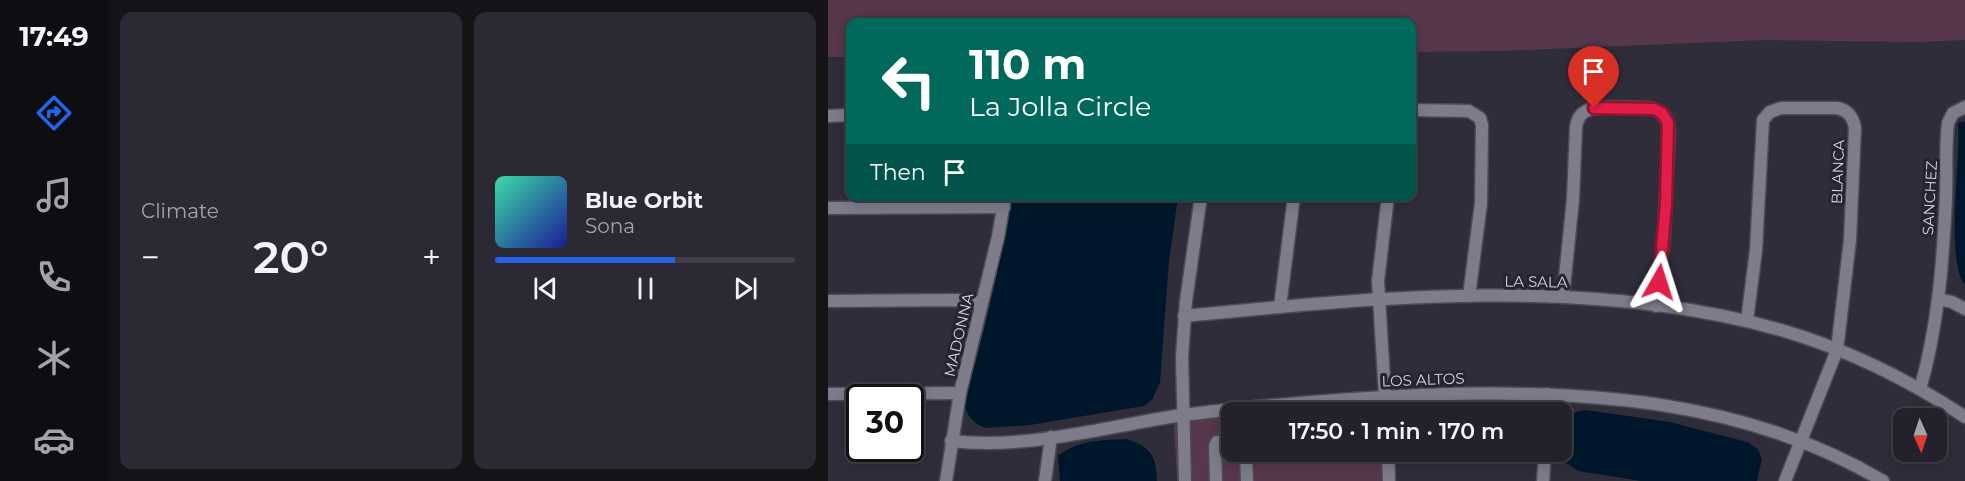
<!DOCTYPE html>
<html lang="en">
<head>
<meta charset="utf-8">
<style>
	body { margin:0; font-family:Montserrat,sans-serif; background:#2b2a34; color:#f1f3f6; height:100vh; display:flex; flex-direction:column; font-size:22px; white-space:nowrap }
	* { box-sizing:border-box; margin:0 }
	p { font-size:20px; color:#a3a4a9 }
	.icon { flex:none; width:33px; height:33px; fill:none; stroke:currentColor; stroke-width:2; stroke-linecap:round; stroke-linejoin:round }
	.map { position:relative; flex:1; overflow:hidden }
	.side { display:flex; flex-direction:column; gap:12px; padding:12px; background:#131318; width:720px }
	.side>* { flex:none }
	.top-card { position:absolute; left:18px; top:18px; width:570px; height:183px; border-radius:12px; box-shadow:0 3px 15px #0003,0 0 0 2px #403f48; background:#00695c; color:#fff; overflow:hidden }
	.needle { width:39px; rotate:177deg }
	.buttons { position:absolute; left:1065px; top:408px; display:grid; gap:12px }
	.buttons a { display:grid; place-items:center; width:54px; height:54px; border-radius:12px; background:#23222c; box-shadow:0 3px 15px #0003,0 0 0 2px #403f48; font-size:30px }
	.speed { position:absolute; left:18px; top:384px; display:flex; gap:12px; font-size:30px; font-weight:700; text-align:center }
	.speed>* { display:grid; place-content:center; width:78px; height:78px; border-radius:50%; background:#23222c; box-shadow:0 3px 15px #0003,0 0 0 2px #403f48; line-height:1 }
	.speed .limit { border:3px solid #111; border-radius:9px; background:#fff; color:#111 }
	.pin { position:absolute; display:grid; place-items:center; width:51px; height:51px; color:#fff; margin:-62px -26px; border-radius:50% 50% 50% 0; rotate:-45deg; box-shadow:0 0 6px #0007 }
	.pin .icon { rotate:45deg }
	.me { position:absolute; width:66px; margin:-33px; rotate:6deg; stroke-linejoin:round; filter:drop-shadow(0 0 4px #0008) }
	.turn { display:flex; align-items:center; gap:21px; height:126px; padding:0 24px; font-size:27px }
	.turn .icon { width:78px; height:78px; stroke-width:2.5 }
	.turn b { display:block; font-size:42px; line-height:51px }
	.then { display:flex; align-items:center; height:57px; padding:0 24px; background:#0003; gap:12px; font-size:22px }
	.big { font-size:45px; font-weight:600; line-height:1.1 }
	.side .widget { flex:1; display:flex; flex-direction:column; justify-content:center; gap:9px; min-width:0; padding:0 21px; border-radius:12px; background:#2b2a34 }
	.song { display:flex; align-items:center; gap:18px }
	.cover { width:72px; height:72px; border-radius:9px; background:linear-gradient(135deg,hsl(160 70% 55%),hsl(240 70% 35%)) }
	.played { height:6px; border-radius:3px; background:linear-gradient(90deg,#2563eb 60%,#403f48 60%) }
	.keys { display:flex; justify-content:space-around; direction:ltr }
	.heat { display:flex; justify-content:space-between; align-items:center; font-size:33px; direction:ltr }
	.side .tiles { flex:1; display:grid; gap:12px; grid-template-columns:repeat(2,1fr) }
	.trip { position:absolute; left:393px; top:402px; width:351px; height:60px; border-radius:12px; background:#23222c; box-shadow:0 3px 15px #0003,0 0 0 2px #403f48; font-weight:600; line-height:60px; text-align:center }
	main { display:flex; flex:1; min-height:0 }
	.tabs { display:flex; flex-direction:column; width:108px; justify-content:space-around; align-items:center; background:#0e0e12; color:#a3a4a9 }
	.tabs .icon { width:42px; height:42px }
	.tabs .current { color:#2563eb }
	.tabs b { font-size:27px; color:#f1f3f6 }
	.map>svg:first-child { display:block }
</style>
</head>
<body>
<main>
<nav class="tabs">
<b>17:49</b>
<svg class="icon current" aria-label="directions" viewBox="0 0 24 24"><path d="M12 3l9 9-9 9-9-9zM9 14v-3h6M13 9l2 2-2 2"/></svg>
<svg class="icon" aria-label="music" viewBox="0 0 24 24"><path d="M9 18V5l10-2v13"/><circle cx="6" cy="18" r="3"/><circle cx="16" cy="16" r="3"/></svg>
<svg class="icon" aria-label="phone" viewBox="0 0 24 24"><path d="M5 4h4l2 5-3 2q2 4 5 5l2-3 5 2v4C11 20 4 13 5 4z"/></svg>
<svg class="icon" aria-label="climate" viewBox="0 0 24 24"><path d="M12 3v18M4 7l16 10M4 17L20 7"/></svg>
<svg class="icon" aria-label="car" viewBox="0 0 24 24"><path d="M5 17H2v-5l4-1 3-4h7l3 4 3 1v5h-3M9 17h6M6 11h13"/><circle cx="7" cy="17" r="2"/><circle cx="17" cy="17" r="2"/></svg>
</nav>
<section class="side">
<div class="tiles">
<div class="widget"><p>Climate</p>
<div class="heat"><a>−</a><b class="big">20°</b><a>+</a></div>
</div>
<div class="widget">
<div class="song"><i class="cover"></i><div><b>Blue Orbit</b><p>Sona</p></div></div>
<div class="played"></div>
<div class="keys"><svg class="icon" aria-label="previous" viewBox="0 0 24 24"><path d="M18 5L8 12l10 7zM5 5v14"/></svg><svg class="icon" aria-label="pause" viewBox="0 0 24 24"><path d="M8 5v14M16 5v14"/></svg><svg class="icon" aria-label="next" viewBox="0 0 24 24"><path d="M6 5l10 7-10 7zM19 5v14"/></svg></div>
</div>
</div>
</section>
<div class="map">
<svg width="1137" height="481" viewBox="0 0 1137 481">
	<rect width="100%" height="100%" fill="#2f2d3a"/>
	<!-- green -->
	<g fill="#57374b">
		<polygon points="0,0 1137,0 1137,40 1091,42 936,40 673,51 584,52 584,22 22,22 22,57 0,57"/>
		<polygon points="554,393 556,412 404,412 404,452 559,452 561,481 349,481 345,410"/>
	</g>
	<!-- water -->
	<g fill="#00172b">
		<path d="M1137 121V285C1117 263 1133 157 1130 123Z"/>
		<path d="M181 197H350L341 261 332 382 324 400 316 406 202 425 157 428C139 420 138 411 134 395 146 376 149 354 155 333 166 288 176 243 181 197Z"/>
		<path d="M758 410 842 422 919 442 930 449 934 459 929 481H813L750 471 734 460C734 439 730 412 758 410Z"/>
		<path d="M298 439C323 447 328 455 329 481H232L230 455C256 439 269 441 298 439Z"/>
	</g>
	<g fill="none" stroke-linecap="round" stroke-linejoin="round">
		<defs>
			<g id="minor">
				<polyline points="584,110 641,111 652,118 654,125 653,203 641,296"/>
				<polyline points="0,116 22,115"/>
				<polyline points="0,208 176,207"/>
				<path d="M735 297 745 199 748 127C749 120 752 114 758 111 768 105 808 108 821 108 834 110 840 118 841 130L836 235 828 306"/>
				<polyline points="1110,299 1124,302 1137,309"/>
				<polyline points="0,301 128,300 153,303"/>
				<polyline points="452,307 466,196"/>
				<path d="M356 316C550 297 762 276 953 330 1018 349 1081 380 1137 417"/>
				<path d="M919 321 928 250 935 120 942 112 953 108H1009C1020 110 1025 117 1027 128L1022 240 1009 350 957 481"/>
				<path d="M1092 389C1110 328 1115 261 1118 197 1119 173 1117 148 1120 123L1125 113 1137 107"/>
				<polyline points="0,394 132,393"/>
				<polyline points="558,412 550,281 560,196"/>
				<polyline points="719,412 719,394"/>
				<path d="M123 441C201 450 279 426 355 415 434 405 513 399 593 395 752 389 915 398 1055 481"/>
				<polyline points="418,452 419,481"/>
				<polyline points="560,452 561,481"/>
				<polyline points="118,481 132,393 170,237 177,196"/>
				<polyline points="217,481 223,437"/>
				<polyline points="357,481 354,357 358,301 373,196"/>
				<polyline points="388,481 387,446 389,442 404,442"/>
				<polyline points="715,481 717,452"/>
			</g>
		</defs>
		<!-- minor casing -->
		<use href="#minor" stroke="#4b4a55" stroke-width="15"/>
		<!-- minor -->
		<use href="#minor" stroke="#7e7c8b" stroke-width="12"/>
	</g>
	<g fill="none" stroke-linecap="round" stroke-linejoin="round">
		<defs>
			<polyline id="route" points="766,108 826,109 834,113 840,123 838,204 831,282"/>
		</defs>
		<!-- route casing -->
		<use href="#route" stroke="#92132f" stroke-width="15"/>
		<!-- route -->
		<use href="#route" stroke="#e11d48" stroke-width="10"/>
	</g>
	<g text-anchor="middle" stroke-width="6" stroke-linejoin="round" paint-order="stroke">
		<!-- street labels -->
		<g font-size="15" fill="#d2d1da" stroke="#252430">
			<text transform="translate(1010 172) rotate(-88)" y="5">BLANCA</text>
			<text transform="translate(1102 198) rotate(-87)" y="5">SANCHEZ</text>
			<text transform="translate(708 282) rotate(1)" y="5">LA SALA</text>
			<text transform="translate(131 335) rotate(-77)" y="5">MADONNA</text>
			<text transform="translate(595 380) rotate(-2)" y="5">LOS ALTOS</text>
		</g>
	</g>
</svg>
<div class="buttons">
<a><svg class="needle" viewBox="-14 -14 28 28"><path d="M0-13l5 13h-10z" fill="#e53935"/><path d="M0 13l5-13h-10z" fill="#a3a4a9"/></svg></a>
</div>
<div class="speed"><div class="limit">30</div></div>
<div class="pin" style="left:766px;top:108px;background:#d93025"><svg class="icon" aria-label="arrive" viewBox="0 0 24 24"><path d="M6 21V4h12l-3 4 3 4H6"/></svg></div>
<svg class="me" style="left:831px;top:282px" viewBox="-20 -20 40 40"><path d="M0-17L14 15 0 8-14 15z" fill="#e11d48" stroke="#fff" stroke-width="4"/></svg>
<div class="trip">17:50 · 1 min · 170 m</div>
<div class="top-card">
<div class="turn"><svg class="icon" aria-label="left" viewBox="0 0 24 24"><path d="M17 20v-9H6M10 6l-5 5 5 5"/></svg><div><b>110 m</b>La Jolla Circle</div></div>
<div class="then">Then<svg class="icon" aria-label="arrive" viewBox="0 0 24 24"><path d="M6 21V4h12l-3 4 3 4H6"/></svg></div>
</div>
</div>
</main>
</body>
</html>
